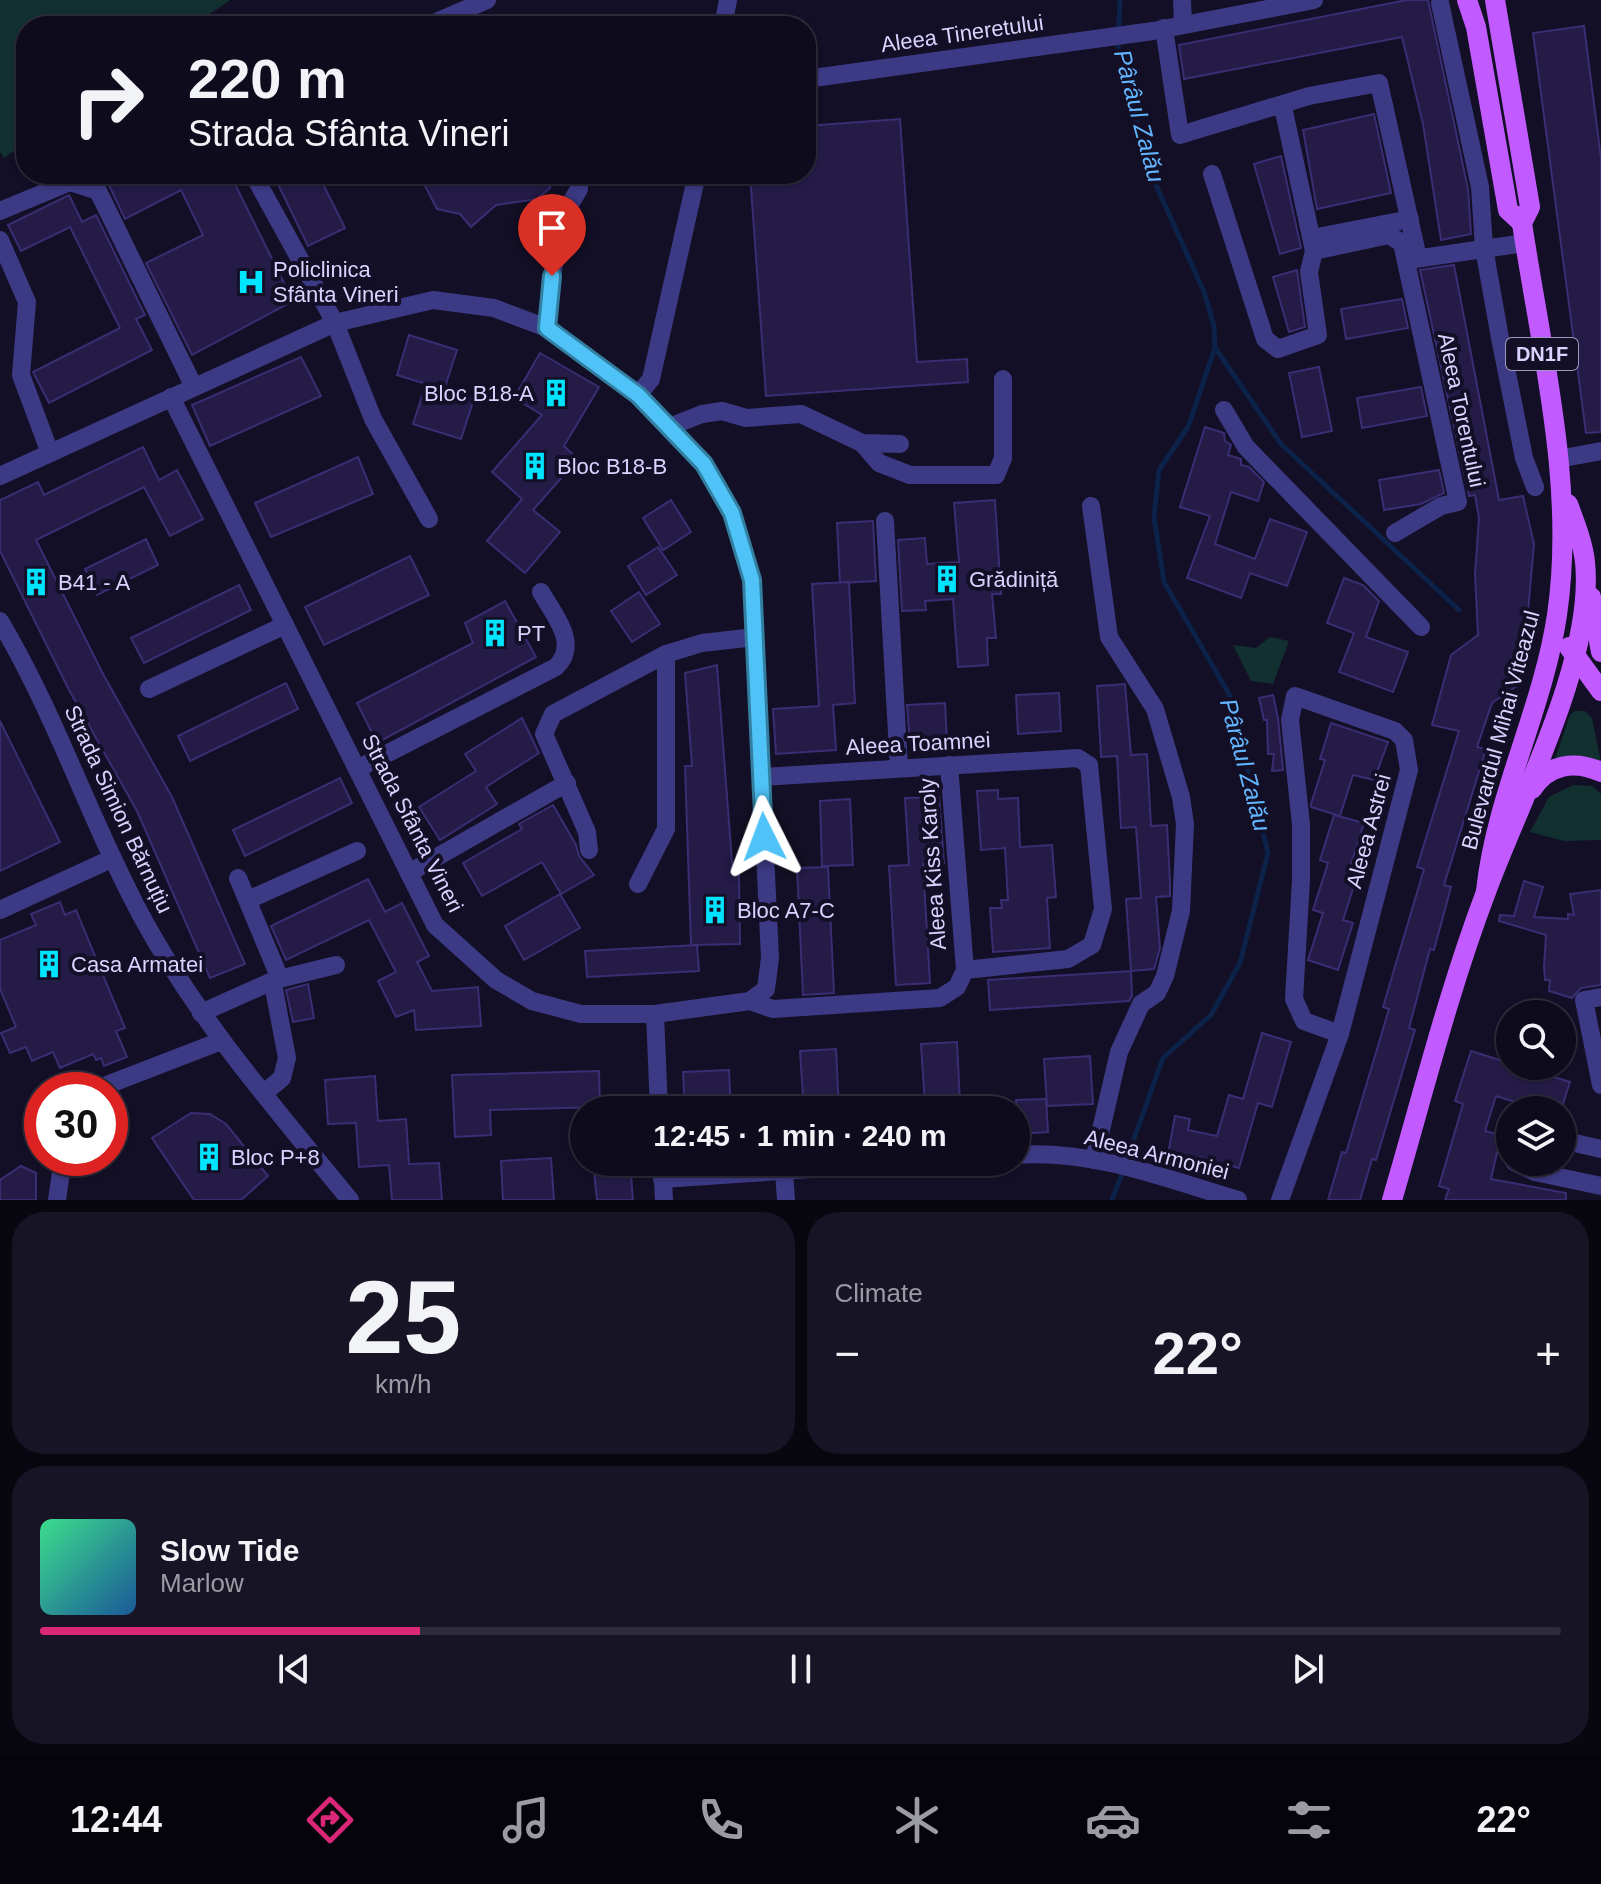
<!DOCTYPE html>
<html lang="en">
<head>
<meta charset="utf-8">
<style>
	body { margin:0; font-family:Helvetica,sans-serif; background:#171425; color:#f1f3f6; height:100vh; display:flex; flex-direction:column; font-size:30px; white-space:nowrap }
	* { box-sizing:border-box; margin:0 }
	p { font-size:26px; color:#9b9ba3 }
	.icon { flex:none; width:44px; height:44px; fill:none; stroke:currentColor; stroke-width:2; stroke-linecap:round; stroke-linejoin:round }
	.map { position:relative; height:1200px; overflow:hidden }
	.drawer { display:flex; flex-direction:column; gap:12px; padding:12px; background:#08060f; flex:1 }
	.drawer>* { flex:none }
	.top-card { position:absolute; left:16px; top:16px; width:800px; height:168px; border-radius:32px; box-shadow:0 2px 6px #0004,0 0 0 2px #2e2b3b; background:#0e0b1c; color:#f1f3f6; overflow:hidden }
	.tools { position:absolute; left:1496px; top:1000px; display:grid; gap:16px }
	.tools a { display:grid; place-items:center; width:80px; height:80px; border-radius:50%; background:#0e0b1c; box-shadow:0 2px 6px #0004,0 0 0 2px #2e2b3b; font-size:40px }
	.speed { position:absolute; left:24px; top:1072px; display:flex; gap:16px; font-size:40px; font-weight:700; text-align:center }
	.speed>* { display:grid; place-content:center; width:104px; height:104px; border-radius:50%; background:#0e0b1c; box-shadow:0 2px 6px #0004,0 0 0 2px #2e2b3b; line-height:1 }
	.speed .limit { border:12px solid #d22; background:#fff; color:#111 }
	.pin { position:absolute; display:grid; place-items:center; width:68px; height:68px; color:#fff; margin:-82px -34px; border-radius:50% 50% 50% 0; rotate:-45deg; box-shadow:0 0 8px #0007 }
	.pin .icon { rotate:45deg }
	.me { position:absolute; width:88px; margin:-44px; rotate:357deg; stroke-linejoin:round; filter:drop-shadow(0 0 6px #0008) }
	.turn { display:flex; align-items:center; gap:28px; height:168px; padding:0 40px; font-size:36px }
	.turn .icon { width:104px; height:104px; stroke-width:2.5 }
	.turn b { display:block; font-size:56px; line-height:68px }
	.big { font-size:60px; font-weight:600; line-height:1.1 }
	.drawer .tile { flex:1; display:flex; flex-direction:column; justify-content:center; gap:12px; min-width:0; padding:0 28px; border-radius:32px; background:#171425 }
	.drawer .dial { align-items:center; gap:0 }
	.dial b { font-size:104px; line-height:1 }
	.song { display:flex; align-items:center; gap:24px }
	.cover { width:96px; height:96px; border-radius:12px; background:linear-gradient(135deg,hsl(150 70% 55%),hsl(210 70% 35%)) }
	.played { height:8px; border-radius:4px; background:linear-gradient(90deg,#db2777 25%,#2e2b3b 25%) }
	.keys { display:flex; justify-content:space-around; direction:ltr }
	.heat { display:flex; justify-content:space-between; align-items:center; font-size:44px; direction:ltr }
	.drawer .tiles { flex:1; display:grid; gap:12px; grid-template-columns:1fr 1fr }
	.tile:last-child { grid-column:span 2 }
	.trip { position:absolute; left:570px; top:1096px; width:460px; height:80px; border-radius:40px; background:#0e0b1c; box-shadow:0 2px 6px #0004,0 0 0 2px #2e2b3b; font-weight:600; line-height:80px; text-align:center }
	.tabs { display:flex; height:128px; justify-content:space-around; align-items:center; background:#06040b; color:#9b9ba3 }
	.tabs .icon { width:56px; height:56px }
	.tabs .on { color:#db2777 }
	.tabs b { font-size:36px; color:#f1f3f6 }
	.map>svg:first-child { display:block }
</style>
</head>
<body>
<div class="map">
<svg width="1601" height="1200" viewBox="0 0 1601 1200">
	<rect width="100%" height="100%" fill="#130f26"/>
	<!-- green -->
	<g fill="#12302f">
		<polygon points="0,0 230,0 193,26 26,26 26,142 4,158 0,152"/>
		<polygon points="1270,637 1289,641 1273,684 1251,681 1233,645 1256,648"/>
		<polygon points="1575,711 1585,711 1592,718 1601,762 1554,762 1570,715"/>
		<polygon points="1573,785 1592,786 1601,794 1601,840 1564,841 1530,832 1549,797"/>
	</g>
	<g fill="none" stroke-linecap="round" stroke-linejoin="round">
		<!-- stream -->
		<g stroke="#0c2248" stroke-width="5">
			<polyline points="1120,0 1118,46 1147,165 1204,292 1214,326 1215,348 1188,427 1159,470 1154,517 1164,582 1229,694 1268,853 1240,963 1211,1015 1163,1058 1126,1161"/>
			<polyline points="1216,349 1281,444 1459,610"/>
			<polyline points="1112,1200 1123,1171"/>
		</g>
	</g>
	<!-- building -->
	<g fill="#241b47" stroke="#3b2d73" stroke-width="2">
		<polygon points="1407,0 1428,0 1468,189 1471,234 1441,240 1423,124 1402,37 1184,79 1179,45"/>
		<polygon points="1584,26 1601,158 1601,432 1586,433 1533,33"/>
		<polygon points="1374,114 1391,193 1317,209 1303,130"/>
		<polygon points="900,119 917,362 967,359 968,382 766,396 750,174 806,174 806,126"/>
		<polygon points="1281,156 1301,248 1280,254 1254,164"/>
		<polygon points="115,174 230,174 293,301 192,355 146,263 203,235 181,190 125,219 106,179"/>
		<polygon points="273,174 318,174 345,228 308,246"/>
		<polygon points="429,174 552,174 550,188 537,199 496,205 471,227 460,214 437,209 422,180"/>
		<polygon points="69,195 82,222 96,215 145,315 136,319 152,350 49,403 33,372 120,328 70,227 21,251 8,225"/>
		<polygon points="1454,265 1499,500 1523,496 1534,544 1523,668 1521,683 1492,703 1477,747 1486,749 1444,885 1451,887 1434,950 1430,949 1409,1028 1415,1030 1376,1160 1372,1159 1360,1200 1328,1200 1342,1152 1346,1153 1389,1009 1383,1007 1424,869 1417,867 1459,731 1432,725 1451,655 1478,635 1475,574 1479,518 1475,495 1469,496 1420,270"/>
		<polygon points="1297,270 1305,327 1289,332 1273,277"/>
		<polygon points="1402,299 1408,328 1346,339 1341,309"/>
		<polygon points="409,335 457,350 444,390 474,399 461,439 413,424 426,384 397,375"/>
		<polygon points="540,353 599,387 564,446 578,459 533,510 560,532 525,573 487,541 522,499 492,472 542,415 514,398"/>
		<polygon points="301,357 321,396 210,446 192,405"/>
		<polygon points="1319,367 1332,431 1302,437 1289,373"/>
		<polygon points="1421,387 1427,416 1362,428 1357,398"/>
		<polygon points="1205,427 1224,433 1225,441 1231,445 1228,455 1241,459 1241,465 1249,467 1264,482 1258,501 1231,492 1215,544 1255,559 1270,519 1307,532 1287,586 1250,573 1241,598 1187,578 1210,516 1180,507"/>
		<polygon points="143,447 159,480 177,470 203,519 170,536 144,487 36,540 103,674 172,797 245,964 210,978 137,811 69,690 0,551 0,500 38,482 44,495"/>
		<polygon points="358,457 373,494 271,537 255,503"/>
		<polygon points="1439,470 1444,493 1421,504 1384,510 1379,480"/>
		<polygon points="671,500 691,532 663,550 643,518"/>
		<polygon points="995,500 1001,594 992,594 996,638 987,638 988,665 958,667 953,599 925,601 926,610 902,611 898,540 925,538 927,564 959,562 954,503"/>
		<polygon points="873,521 876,581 840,583 837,523"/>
		<polygon points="146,539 158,565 97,595 85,569"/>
		<polygon points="658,547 677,575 646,595 628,566"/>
		<polygon points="410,556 429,595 324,645 305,607"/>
		<polygon points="1344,578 1363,585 1379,601 1366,637 1408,652 1393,692 1339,672 1354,633 1327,623"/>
		<polygon points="849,582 855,703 833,705 836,750 776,754 773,709 819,706 812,584"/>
		<polygon points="239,585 251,610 144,663 131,638"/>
		<polygon points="639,592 660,624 632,642 611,611"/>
		<polygon points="505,601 536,657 377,743 357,703 473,643 465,623"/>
		<polygon points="717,665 733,875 739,875 740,944 691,945 685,766 692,766 685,673"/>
		<polygon points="286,683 298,709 190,761 178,736"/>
		<polygon points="1125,684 1131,755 1147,754 1151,826 1167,825 1170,883 1170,896 1156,897 1160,948 1154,969 1131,971 1126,899 1141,898 1136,827 1121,828 1117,756 1101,757 1097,686"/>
		<polygon points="1059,693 1061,731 1018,734 1016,695"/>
		<polygon points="1273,695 1278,718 1283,770 1272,771 1274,754 1268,754 1267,720 1264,720 1259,698"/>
		<polygon points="945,703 947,742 910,744 907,705"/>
		<polygon points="522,718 539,753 486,787 497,804 440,840 419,807 476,771 465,754"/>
		<polygon points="0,721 60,842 0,871"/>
		<polygon points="1331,723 1388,742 1374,780 1353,775 1340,816 1311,807 1311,804 1325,760 1320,759"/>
		<polygon points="340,778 352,803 245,856 233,830"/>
		<polygon points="998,790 998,799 1018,798 1020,847 1052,845 1056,897 1047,898 1050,948 993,952 990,908 1002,908 1001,900 1008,900 1005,848 981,850 977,791"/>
		<polygon points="939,797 944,863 923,864 930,983 896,985 889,866 909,865 905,798"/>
		<polygon points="850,799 853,865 822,866 820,801"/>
		<polygon points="553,805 576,845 579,856 594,875 561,894 542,862 482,896 463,863 522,829 519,824"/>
		<polygon points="1334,815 1364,823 1349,870 1358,873 1343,920 1353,923 1338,970 1308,960 1323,913 1313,910 1328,863 1320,860"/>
		<polygon points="828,867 834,993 803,995 797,868"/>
		<polygon points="368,879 385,912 402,903 429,956 417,962 432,991 478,987 481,1026 416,1030 414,1010 396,1017 378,981 396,972 369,920 286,960 271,926"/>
		<polygon points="1524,881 1543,887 1534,917 1568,919 1568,914 1574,915 1570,894 1601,890 1601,985 1581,988 1572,998 1549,991 1550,980 1545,980 1544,967 1546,935 1499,921 1500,915 1514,916"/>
		<polygon points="560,894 580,928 524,960 505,926"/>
		<polygon points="60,902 65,915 76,910 125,1028 116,1031 127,1057 104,1066 101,1058 96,1060 93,1054 60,1068 53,1052 32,1061 26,1047 10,1053 1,1033 16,1027 0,989 0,940 36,925 31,914"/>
		<polygon points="697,945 699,971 587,977 585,951"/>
		<polygon points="1131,971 1132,996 1129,1001 990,1010 988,980"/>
		<polygon points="308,984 314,1018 293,1022 286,990"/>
		<polygon points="1262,1033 1291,1042 1272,1107 1258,1103 1239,1168 1200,1157 1199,1163 1187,1161 1185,1170 1166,1165 1175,1116 1190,1119 1188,1130 1217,1136 1229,1095 1243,1099"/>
		<polygon points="957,1042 960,1103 925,1105 921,1044"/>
		<polygon points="836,1049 839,1110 804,1110 800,1051"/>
		<polygon points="1471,1051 1570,1082 1561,1110 1542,1110 1496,1096 1485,1131 1501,1135 1491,1179 1566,1193 1566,1200 1445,1200 1449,1189 1439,1186 1463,1104 1455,1101"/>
		<polygon points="1090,1056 1093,1104 1047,1106 1044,1059"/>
		<polygon points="729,1070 731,1110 685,1110 683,1072"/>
		<polygon points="599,1071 600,1107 490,1110 491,1135 455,1137 452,1075"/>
		<polygon points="375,1076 378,1121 406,1119 409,1164 439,1163 442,1200 392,1200 389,1165 359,1167 356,1123 328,1124 325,1080"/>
		<polygon points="1046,1099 1048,1132 1016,1134 1016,1100"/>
		<polygon points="191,1113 210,1114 226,1124 268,1176 241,1200 194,1200 152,1138"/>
		<polygon points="551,1158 554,1200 503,1200 501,1161"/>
		<polygon points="593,1162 630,1162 633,1200 597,1200"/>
		<polygon points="21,1166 36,1173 36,1200 0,1200 0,1180"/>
	</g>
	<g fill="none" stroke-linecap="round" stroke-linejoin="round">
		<!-- minor -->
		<g stroke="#3d3a85" stroke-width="18">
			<polyline points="1182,0 1183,25"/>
			<polyline points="1440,3 1480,187 1484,248 1500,338 1524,458 1535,487"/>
			<polyline points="427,26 487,0"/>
			<polyline points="723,26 728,0"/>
			<polyline points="1164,28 1180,135 1309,96 1379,83 1418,258"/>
			<polyline points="806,79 1153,31 1314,0"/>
			<polyline points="1283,107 1314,251"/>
			<polyline points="253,174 335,323 373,419 429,519"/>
			<polyline points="1212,174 1265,339 1278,349 1318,335 1309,272 1314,251 1389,235 1402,243 1458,502 1441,506 1395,533"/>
			<polyline points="0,211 70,182 98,191 194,387"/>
			<polyline points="1312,238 1410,219"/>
			<polyline points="0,240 27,302 21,375 50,453"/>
			<polyline points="1408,260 1525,243"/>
			<polyline points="547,328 558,224 579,189 579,174"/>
			<polyline points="638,395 651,379 697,174"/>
			<polyline points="1224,410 1246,447 1421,627"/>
			<polyline points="669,427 702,414 722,411 746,418 801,414 862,443 900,444"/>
			<polyline points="862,443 879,463 910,475 996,475 1003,458 1003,379"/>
			<polyline points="1558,459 1601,451"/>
			<polyline points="0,476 335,323 433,300 494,308 547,328 638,395 704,464 732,513 752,580 770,958 766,989 750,1001 655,1014 581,1014 532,1001 496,980 435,925 171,397"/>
			<polyline points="1091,506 1109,637 1155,709 1181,797 1185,824 1181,911 1165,976 1157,993 1141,1004 1119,1052 1094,1160"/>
			<polyline points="885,521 899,768"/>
			<path d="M0 621C56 715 90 821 142 917 198 1020 276 1109 350 1200"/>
			<polyline points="149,689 285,625"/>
			<path d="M357 769 556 667C580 644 554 615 541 592"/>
			<polyline points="761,777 1078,758 1089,765 1103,909 1092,945 1068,959 965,970"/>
			<polyline points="589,850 587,832 544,734 553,714 666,654 702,643 755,637"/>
			<polyline points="409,873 567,783"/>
			<polyline points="638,884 666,829 666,654"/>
			<polyline points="248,900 357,851"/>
			<polyline points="0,910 111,859"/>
			<polyline points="275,980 336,965"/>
			<polyline points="1601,997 1584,1000 1601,1085"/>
			<polyline points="750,1001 773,1009 940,998 957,987 965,970 949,765"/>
			<polyline points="201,1013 275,980 278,974 238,878"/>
			<polyline points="655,1014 659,1110"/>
			<polyline points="94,1090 221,1041"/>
			<polyline points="264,1093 282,1078 287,1058 274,989 268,983"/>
			<polyline points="1562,1140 1601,1149"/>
			<path d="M1016 1155C1092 1149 1167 1179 1238 1200"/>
			<polyline points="662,1162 664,1200"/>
			<polyline points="1514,1162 1535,1172 1601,1186"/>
			<polyline points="784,1172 786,1200"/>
			<polyline points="662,1179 917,1162"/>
			<polyline points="57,1200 63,1158"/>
			<polyline points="1280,1200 1340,1034 1409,770 1404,740 1395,731 1295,696 1290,720 1301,825 1301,880 1294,999 1304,1021 1340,1034"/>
		</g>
		<!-- major -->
		<g stroke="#c25bff" stroke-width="20">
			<polyline points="1467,0 1476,27 1508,210 1522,223"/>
			<polyline points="1591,597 1601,652"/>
			<polyline points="1569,647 1601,691"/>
			<path d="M1532 789C1548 764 1575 760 1601 772"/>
			<path d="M1486 891C1496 796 1543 709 1557 615 1576 485 1541 351 1522 223L1530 207 1495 0"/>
			<path d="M1392 1200C1422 1098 1448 992 1486 892 1519 802 1595 659 1585 562 1583 543 1575 523 1568 504"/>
		</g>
	</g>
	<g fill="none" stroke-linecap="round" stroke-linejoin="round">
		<defs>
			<polyline id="route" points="552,276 547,328 638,395 704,464 732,513 752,580 764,837"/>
		</defs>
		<!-- route casing -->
		<use href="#route" stroke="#337fa1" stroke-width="20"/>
		<!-- route -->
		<use href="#route" stroke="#4fc3f7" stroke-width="14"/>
	</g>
	<!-- icons -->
	<defs>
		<symbol id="hospital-bare" viewBox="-9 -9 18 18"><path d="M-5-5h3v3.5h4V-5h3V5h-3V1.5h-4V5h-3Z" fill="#00e5ff" stroke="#130f26" stroke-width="2.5" paint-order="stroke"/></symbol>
		<symbol id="building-bare" viewBox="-9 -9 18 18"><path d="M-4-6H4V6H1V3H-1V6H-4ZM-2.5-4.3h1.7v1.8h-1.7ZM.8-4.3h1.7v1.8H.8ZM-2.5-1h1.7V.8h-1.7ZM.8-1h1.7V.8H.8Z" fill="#00e5ff" stroke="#130f26" stroke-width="2.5" paint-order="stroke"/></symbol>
	</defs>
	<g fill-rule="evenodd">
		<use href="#hospital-bare" x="231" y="262" width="40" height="40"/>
		<use href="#building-bare" x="536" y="373" width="40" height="40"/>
		<use href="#building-bare" x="515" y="446" width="40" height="40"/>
		<use href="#building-bare" x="927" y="559" width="40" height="40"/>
		<use href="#building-bare" x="16" y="562" width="40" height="40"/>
		<use href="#building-bare" x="475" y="613" width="40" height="40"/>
		<use href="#building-bare" x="695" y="890" width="40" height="40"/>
		<use href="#building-bare" x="29" y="944" width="40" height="40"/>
		<use href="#building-bare" x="189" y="1137" width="40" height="40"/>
	</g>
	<g text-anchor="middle" stroke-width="8" stroke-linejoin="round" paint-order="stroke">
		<!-- shield labels -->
		<rect fill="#130f26" stroke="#9e99be" stroke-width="2" x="1506" y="338" width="72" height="32" rx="6"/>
		<g font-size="20" font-weight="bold" fill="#d9d4ff">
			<text x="1542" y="361">DN1F</text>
		</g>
		<!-- street labels -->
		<g font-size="22" fill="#d9d4ff" stroke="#130f26">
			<text transform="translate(962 33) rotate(-8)" y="8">Aleea Tineretului</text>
			<text transform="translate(1462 410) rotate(78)" y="8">Aleea Torentului</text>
			<text transform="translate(1500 730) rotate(-75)" y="8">Bulevardul Mihai Viteazul</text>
			<text transform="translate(918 743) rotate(-3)" y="8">Aleea Toamnei</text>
			<text transform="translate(119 809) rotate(65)" y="8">Strada Simion Bărnuțiu</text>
			<text transform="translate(413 823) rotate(63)" y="8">Strada Sfânta Vineri</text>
			<text transform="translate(1368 831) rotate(-75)" y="8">Aleea Astrei</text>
			<text transform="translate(932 864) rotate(-94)" y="8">Aleea Kiss Karoly</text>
			<text transform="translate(1157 1154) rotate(14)" y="8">Aleea Armoniei</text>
		</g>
		<!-- poi labels -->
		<g font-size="22" fill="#d9d4ff" stroke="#130f26" text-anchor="start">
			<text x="273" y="277">Policlinica<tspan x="273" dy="25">Sfânta Vineri</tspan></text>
			<text x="534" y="401" text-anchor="end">Bloc B18-A</text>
			<text x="557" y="474">Bloc B18-B</text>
			<text x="969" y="587">Grădiniță</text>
			<text x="58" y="590">B41 - A</text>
			<text x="517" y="641">PT</text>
			<text x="737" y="918">Bloc A7-C</text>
			<text x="71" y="972">Casa Armatei</text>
			<text x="231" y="1165">Bloc P+8</text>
		</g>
		<!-- water labels -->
		<g font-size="24" font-style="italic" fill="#62b6ff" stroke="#130f26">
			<text transform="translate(1139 116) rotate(75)" y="8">Pârâul Zalău</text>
			<text transform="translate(1245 765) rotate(75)" y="8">Pârâul Zalău</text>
		</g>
	</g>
</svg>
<div class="tools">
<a><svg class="icon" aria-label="search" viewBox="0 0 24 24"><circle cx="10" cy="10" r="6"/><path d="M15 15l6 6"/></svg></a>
<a><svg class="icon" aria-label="layers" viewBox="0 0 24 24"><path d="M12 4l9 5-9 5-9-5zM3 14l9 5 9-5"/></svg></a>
</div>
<div class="speed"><div class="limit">30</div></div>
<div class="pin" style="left:552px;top:276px;background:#d93025"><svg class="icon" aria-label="arrive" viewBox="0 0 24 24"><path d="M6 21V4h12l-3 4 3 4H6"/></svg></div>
<svg class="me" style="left:764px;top:837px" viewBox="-20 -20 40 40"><path d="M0-17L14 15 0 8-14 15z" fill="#4fc3f7" stroke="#fff" stroke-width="4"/></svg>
<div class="trip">12:45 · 1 min · 240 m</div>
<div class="top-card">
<div class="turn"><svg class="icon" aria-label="right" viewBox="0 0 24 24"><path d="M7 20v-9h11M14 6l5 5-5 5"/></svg><div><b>220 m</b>Strada Sfânta Vineri</div></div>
</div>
</div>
<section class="drawer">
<div class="tiles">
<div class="tile dial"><b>25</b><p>km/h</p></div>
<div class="tile"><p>Climate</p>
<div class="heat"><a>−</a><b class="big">22°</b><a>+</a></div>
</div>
<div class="tile">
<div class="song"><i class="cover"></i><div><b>Slow Tide</b><p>Marlow</p></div></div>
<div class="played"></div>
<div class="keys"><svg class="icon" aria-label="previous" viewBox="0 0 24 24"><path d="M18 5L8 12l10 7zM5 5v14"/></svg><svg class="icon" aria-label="pause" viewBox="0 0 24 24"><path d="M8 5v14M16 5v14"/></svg><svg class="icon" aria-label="next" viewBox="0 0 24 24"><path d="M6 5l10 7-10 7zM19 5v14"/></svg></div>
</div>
</div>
</section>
<nav class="tabs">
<b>12:44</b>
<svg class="icon on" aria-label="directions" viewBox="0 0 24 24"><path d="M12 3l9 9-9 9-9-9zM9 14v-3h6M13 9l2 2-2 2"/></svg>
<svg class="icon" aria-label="music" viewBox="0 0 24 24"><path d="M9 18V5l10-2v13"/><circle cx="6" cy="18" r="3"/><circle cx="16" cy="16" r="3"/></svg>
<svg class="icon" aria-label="phone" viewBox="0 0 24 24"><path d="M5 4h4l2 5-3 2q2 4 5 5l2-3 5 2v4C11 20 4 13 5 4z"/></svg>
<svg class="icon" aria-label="climate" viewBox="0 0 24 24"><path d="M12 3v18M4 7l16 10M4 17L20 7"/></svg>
<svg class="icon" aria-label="car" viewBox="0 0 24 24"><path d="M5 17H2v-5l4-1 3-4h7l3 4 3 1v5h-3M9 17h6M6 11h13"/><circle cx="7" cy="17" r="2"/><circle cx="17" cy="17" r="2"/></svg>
<svg class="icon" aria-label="filters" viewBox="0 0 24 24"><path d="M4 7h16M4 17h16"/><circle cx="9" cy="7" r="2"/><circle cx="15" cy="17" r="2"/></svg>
<b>22°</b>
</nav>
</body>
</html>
